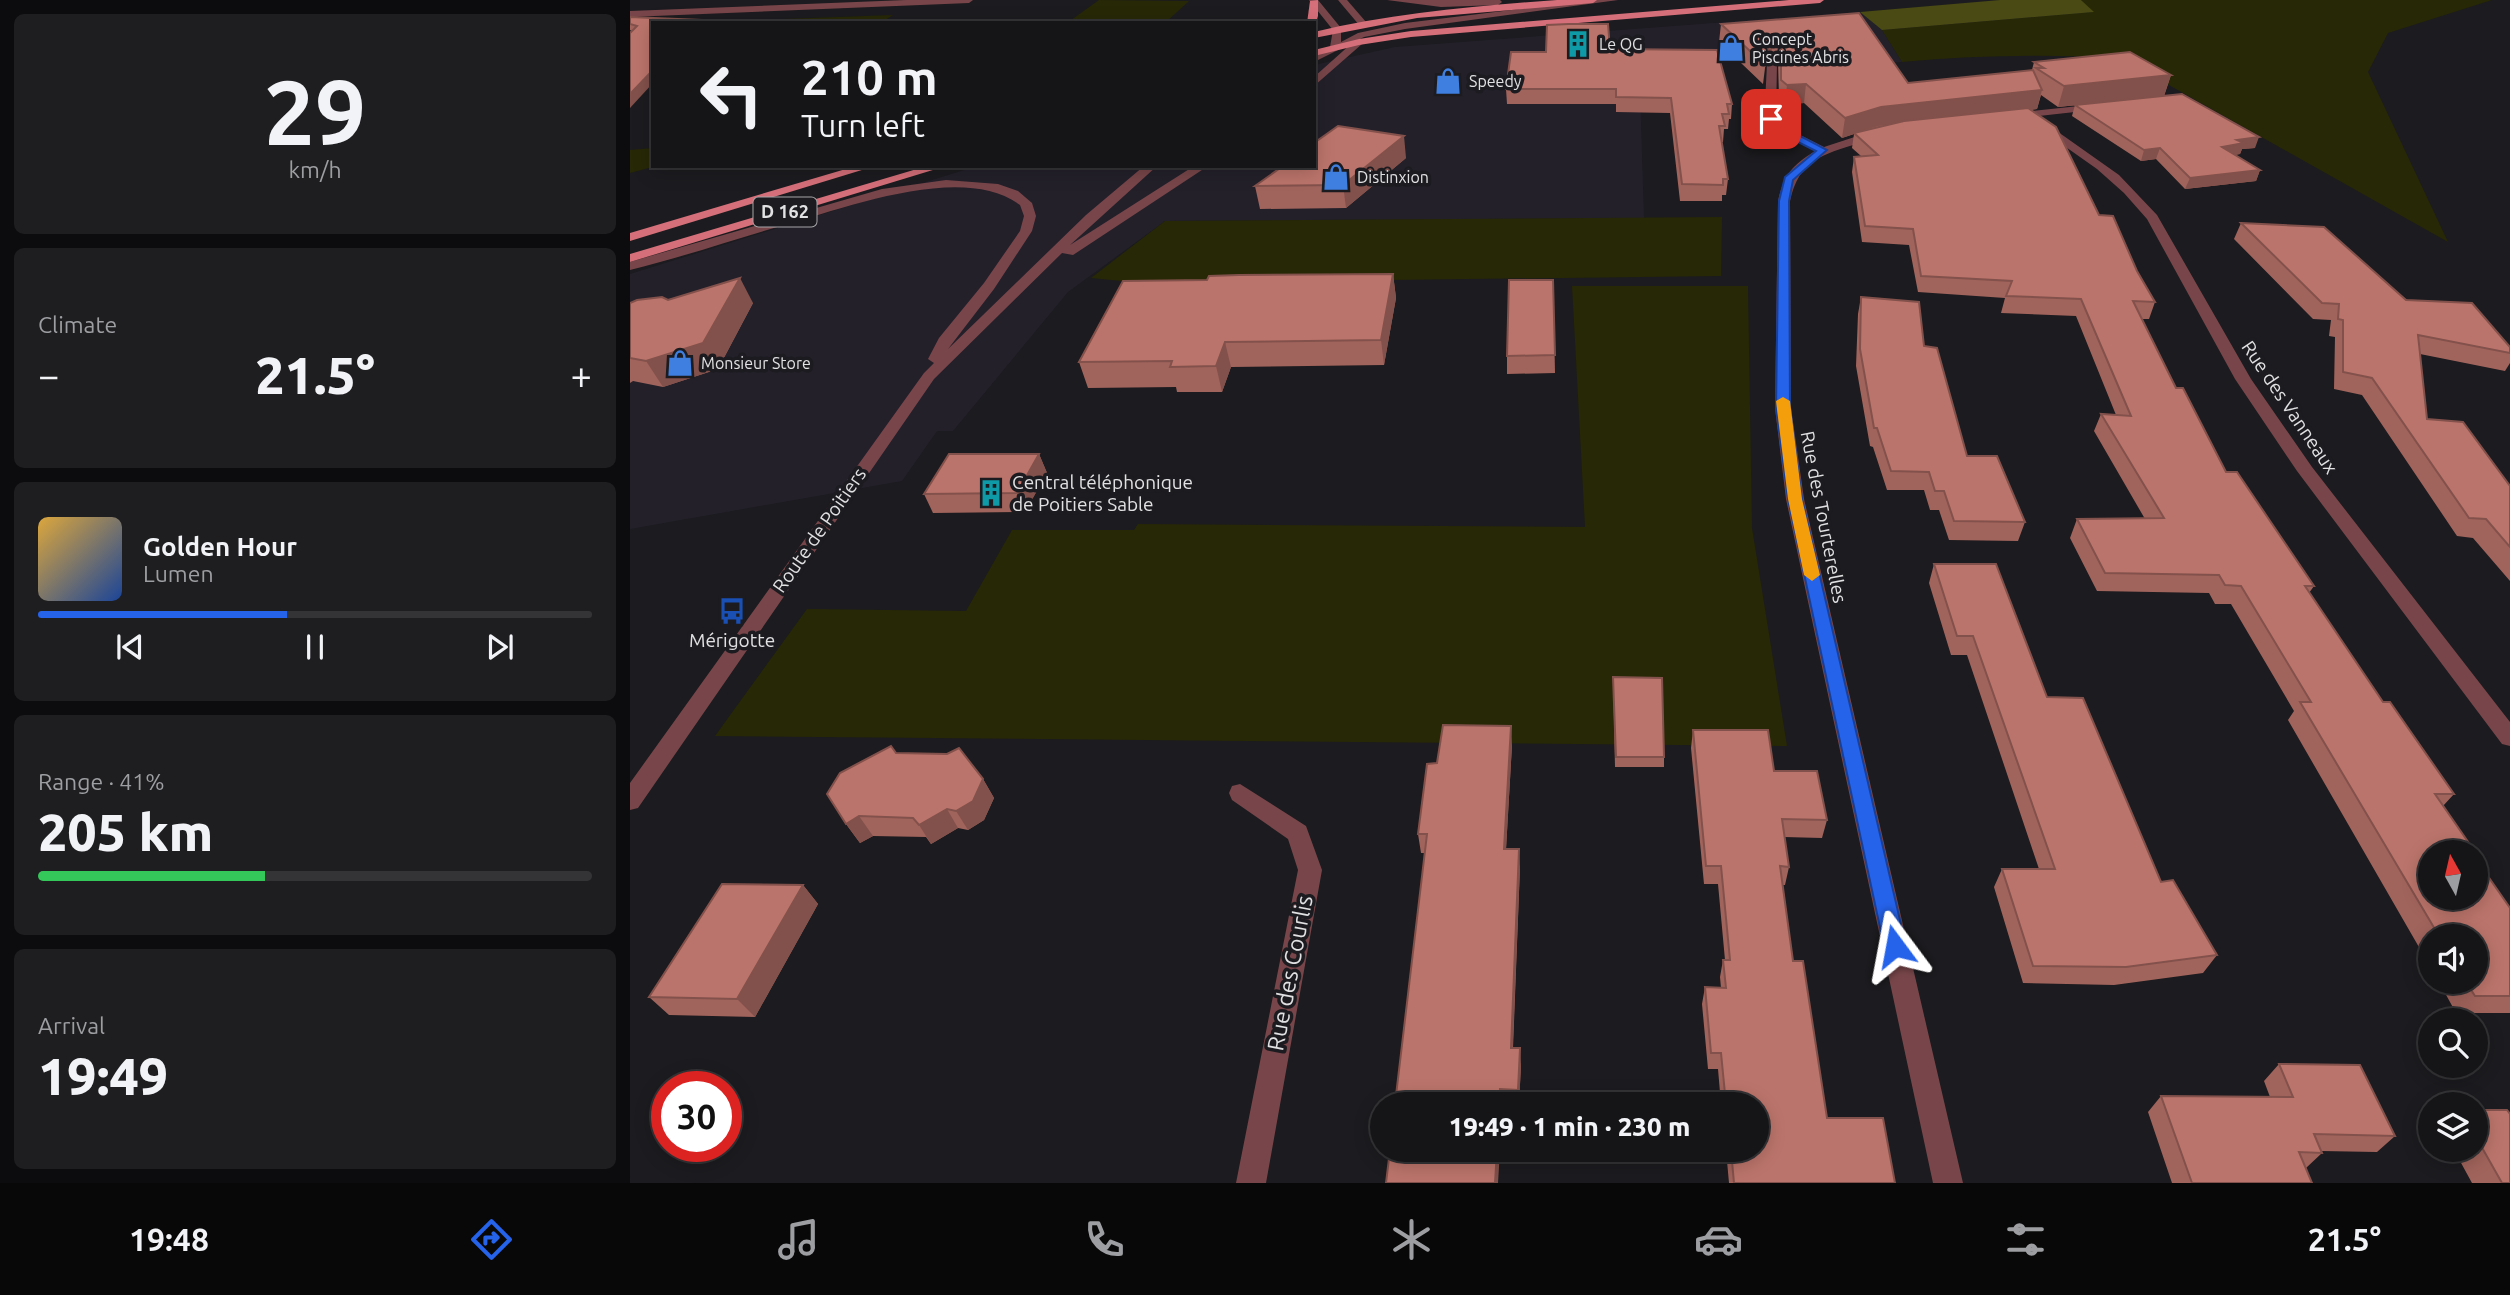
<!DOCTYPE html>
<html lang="en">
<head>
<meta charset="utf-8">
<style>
	body { margin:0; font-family:Ubuntu,sans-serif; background:#1e1d20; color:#f1f3f6; height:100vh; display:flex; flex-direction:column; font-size:26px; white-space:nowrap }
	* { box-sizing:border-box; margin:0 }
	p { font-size:23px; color:#9d9ea1 }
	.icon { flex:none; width:38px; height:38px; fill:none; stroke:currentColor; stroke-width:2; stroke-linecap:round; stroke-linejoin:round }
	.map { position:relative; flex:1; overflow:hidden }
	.details { display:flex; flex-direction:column; gap:14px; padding:14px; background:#0c0b0d; width:630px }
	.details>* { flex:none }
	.guide { position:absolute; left:21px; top:21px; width:665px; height:147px; border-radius:0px; box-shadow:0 4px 18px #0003,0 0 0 2px #343336; background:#151417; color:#f1f3f6; overflow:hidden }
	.needle { width:46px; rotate:352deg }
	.tools { position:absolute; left:1788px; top:840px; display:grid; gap:14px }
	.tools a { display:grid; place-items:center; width:70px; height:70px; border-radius:50%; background:#151417; box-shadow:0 4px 18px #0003,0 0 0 2px #343336; font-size:35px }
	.speed { position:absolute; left:21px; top:1071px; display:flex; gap:14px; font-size:35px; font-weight:700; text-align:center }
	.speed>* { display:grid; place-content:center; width:91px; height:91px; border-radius:50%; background:#151417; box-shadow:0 4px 18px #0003,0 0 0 2px #343336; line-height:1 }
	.speed .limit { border:10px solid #d22; background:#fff; color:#111 }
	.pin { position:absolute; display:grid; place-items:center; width:60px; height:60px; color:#fff; margin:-30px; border-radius:14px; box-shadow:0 4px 10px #0006 }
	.me { position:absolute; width:77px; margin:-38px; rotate:347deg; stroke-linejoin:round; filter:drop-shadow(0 0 5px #0008) }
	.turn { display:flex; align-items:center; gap:24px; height:147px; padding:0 35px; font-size:32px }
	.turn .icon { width:91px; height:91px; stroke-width:2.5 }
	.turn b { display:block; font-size:49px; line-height:60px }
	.big { font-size:52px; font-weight:800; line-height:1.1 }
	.details .widget { flex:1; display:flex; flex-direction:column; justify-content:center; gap:10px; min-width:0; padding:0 24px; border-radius:10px; background:#1e1d20 }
	.details .dial { align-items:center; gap:0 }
	.dial b { font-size:91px; line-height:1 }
	.song { display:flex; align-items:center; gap:21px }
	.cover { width:84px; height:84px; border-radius:10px; background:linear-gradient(135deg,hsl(40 70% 55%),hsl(220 70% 35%)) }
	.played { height:7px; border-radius:4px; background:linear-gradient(90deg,#2563eb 45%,#343336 45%) }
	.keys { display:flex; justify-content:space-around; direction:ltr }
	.heat { display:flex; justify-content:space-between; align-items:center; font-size:38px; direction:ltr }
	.charge { height:10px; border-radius:5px; background:linear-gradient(90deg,#34c759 41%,#343336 0) }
	.trip { position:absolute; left:740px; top:1092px; width:399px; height:70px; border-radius:35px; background:#151417; box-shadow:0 4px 18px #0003,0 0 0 2px #343336; font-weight:800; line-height:70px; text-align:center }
	.tab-bar { display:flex; height:112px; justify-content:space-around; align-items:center; background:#080809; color:#9d9ea1 }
	.tab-bar .icon { width:49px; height:49px }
	.tab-bar .current { color:#2563eb }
	.tab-bar b { font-size:32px; color:#f1f3f6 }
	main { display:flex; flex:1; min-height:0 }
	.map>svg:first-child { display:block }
</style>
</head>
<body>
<main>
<section class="details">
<div class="widget dial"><b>29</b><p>km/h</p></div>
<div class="widget"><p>Climate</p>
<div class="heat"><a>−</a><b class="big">21.5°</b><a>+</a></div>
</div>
<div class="widget">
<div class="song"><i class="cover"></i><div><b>Golden Hour</b><p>Lumen</p></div></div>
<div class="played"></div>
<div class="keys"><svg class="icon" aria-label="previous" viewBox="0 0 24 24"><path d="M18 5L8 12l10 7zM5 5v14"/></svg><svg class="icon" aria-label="pause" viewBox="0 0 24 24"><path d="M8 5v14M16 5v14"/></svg><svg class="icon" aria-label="next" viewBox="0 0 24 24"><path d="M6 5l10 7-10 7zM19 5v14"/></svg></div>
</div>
<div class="widget"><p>Range · 41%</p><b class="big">205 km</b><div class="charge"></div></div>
<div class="widget"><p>Arrival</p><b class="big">19:49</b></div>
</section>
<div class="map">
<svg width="1880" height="1183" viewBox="0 0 1880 1183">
	<rect width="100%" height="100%" fill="#1c1b1f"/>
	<!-- built -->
	<polygon fill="#23202a" points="1230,12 1252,30 1272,62 1247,64 1155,58 1009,58 1014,218 535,221 438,292 323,431 307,431 272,481 0,529 0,274 347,166 684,166 684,65 765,47"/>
	<!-- green -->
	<g fill="#272806">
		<polygon points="469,0 559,1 535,23 437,23"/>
		<path d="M1451 0H1862L1758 33 1738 72 1818 242 1491 58C1417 54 1345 55 1272 62L1252 30 1463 12Z"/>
		<polygon points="263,15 251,23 122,23 124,20"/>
		<polygon points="23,148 23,166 26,166 0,173 0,150"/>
		<polygon points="1092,217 1091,276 512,283 461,278 535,221"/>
		<polygon points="942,286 1118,286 1122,528 1157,746 85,736 177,609 336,611 382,530 504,530 508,524 955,527"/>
	</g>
	<!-- forest -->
	<polygon fill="#494a14" points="1370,0 1451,0 1464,12 1252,30 1230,12"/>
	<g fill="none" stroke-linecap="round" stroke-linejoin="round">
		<!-- minor -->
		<g fill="#78464a" fill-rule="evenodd">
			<polygon points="276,0 343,0 339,3 0,17 0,11"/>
			<path d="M1142 59 1147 62 1146 119 1152 126 1194 147 1249 129 1255 132C1247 137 1237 140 1229 143 1192 155 1169 160 1160 201L1161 408 1174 499 1333 1183H1303L1156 499 1145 408 1148 201C1154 174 1162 166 1185 151 1126 121 1135 126 1137 62Z"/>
			<polygon points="1468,104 1473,107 1472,109 1383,119 1378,116 1383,113"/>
			<polygon points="1406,122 1414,122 1489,175 1527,215 1621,379 1682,467 1880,722 1880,746 1872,744 1667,471 1605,379 1517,219 1494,193 1467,169 1406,126"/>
			<polygon points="610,784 676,826 692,870 636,1183 606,1183 668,870 658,839 602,800 599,793 602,786"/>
		</g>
		<!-- tertiary -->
		<g fill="#78464a" fill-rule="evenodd">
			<polygon points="679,0 688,0 711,28 711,42 728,33 775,23 963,0 988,0 775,29 734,37 730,39 734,42 732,44 684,86 684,77 722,43 684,62 684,55 700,47 703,30"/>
			<polygon points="708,0 717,0 736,22 736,26 730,26"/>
			<polygon points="757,0 870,0 872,2 868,5 811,7"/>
			<path d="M514 166H527L440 245 564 166H578L443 255 432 253 304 379 8 808 0 810V783L294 373 304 363 298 359 309 338 354 283 390 231 394 216 390 205C334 162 215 208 154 225 103 240 52 257 0 270V262L252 189 316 180 368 184 388 191 402 203 406 216 402 231 364 289 318 349 456 215Z"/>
		</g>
		<!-- primary -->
		<g fill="#d56f79" fill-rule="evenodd">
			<polygon points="688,0 688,16 686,23 677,23 680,1"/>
			<path d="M927 0H967L963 3 787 18 684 38V32C764 13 845 6 927 0Z"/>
			<polygon points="1159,0 1194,0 1190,3 781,37 729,45 684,56 684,50 729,39 781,31"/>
			<polygon points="226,166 245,166 0,241 0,233"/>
			<polygon points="297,166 316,166 0,262 0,254"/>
		</g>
	</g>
	<!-- wall -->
	<g fill="#a1645c">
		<polygon points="1229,13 1278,83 1402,70 1404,62 1541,75 1534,96 1428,107 1411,95 1407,109 1401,110 1469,215 1507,271 1525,302 1519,319 1512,319 1546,388 1596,472 1684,586 1679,593 1753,702 1824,794 1813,806 1843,849 1841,851 1880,908 1880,1013 1826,1013 1809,982 1846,982 1846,936 1801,936 1801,968 1658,720 1664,711 1601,604 1585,604 1579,593 1467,591 1440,538 1447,519 1515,519 1464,431 1471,414 1486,415 1446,316 1371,313 1375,298 1288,292 1279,245 1232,242 1222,172 1224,157 1231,156 1222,148 1224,134 1212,138 1174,103 1155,105 1149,99 1148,60 1141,57 1136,60 1133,84 1089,42 1091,24"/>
		<polygon points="0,17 70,20 2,31 0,30"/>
		<polygon points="980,49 1102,104 1101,119 1099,119 1098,129 1094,129 1093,142 1092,142 1098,179 1096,195 1092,195 1092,201 1050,201 1040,113 986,112 986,104 877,104 876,89 916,52"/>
		<polygon points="1445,105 1625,148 1612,149 1610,154 1605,155 1630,170 1626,181 1555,189 1526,159 1511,161 1442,116"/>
		<polygon points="776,158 716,208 630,209 625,186"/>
		<polygon points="1611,223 1880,347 1880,363 1875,371 1790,354 1797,419 1880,486 1880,581 1843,538 1827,536 1732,395 1704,389 1705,337 1699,336 1701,320 1683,319 1604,239"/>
		<polygon points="763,274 766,298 754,365 601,367 592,392 547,392 546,387 458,388 449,362 577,280"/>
		<polygon points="923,280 925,373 877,374 877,356"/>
		<polygon points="1231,297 1294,346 1337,456 1395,522 1388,541 1319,540 1309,510 1300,510 1294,490 1257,490 1243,447 1240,446 1226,366 1228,314"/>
		<polygon points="38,300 123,303 88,369 33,387 3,381 0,383 0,303"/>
		<polygon points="409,454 417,473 395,512 303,513 294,494"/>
		<polygon points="1304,564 1417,697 1531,882 1587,955 1573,973 1484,985 1393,983 1364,887 1372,869 1409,869 1337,655 1321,655 1299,583"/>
		<polygon points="983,677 1034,757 1034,767 985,767"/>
		<polygon points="1063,730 1144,771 1197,820 1192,838 1154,837 1159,867 1155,885 1153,885 1163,961 1197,1118 1265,1183 1099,1183 1096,1150 1127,1150 1127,1104 1091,1104 1088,1069 1078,1069 1072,1004 1075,987 1091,988 1090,977 1093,960 1095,960 1088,884 1074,884 1061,748"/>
		<polygon points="882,745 876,849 890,867 883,1048 891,1065 889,1104 765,1104 795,853 791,853 788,834 807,763"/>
		<polygon points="266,753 353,779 364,798 354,820 338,830 328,828 301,844 296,837 243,836 230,843 216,824"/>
		<polygon points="173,885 188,904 125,1017 39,1015 19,997"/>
		<polygon points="1649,1064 1765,1136 1747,1152 1691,1151 1692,1153 1676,1168 1682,1183 1542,1183 1518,1112 1531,1096 1640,1097 1634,1081"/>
		<polygon points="1846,1110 1880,1183 1842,1183 1824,1150 1846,1150"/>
	</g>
	<!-- shaded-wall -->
	<g fill="#83514b">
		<polygon points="1143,39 1141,57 1136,60 1138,42"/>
		<polygon points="23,70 23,83 0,108 0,94"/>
		<polygon points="1541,75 1534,96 1428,107 1434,86"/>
		<polygon points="1176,84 1174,103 1155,105 1157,85"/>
		<polygon points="1412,90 1407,109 1248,126 1212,138 1215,118 1251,107"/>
		<polygon points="774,136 776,158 716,208 713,185"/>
		<polygon points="1629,137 1625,148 1612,149 1610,154 1587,157 1592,147 1607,140"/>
		<polygon points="1530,148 1526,159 1511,161 1514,150"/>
		<polygon points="1630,170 1626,181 1555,189 1560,178"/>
		<polygon points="763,274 766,298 754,365 751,340"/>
		<polygon points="110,278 123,303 88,369 33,387 16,361"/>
		<polygon points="595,342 601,367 592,392 586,366"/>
		<polygon points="409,454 417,473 395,512 387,493"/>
		<polygon points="881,726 882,745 875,867 874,849"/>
		<polygon points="353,779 364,798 354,820 338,830 326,811"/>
		<polygon points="317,809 328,828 301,844 289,825"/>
		<polygon points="229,816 243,836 230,843 216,824"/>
		<polygon points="889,849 890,867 882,1065 881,1048"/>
		<polygon points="173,885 188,904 125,1017 107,999"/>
		<polygon points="890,1048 891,1065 889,1104 888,1090"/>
		<polygon points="867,1150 870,1150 868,1183 865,1183"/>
	</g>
	<!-- building -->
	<g fill="#bb746b" stroke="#83514b" stroke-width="2">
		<polygon points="1229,13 1278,83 1403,70 1412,90 1251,107 1215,118 1176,84 1157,85 1151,80 1151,42 1143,39 1138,42 1135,65 1091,24"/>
		<polygon points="0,17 70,20 67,23 23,23 23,70 0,94 0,33 7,26 0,24"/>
		<polygon points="939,24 978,24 980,49 1087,50 1102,104 1097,104 1099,114 1092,114 1095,126 1089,126 1098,179 1093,179 1093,185 1052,184 1041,98 986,97 986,89 876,89 881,52 916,52 917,25"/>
		<polygon points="1500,52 1541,75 1434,86 1406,68 1414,68 1404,62"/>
		<polygon points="1552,94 1629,137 1607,140 1614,143 1592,147 1630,170 1560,178 1530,148 1514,150 1445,105"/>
		<polygon points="1398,108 1426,127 1469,215 1483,216 1507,271 1525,302 1503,301 1546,388 1553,388 1596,472 1607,472 1684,586 1675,586 1753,702 1760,702 1824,794 1805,794 1843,849 1840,849 1842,852 1801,852 1801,898 1846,898 1846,859 1880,908 1880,996 1845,996 1836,982 1846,982 1846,936 1809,936 1670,702 1681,702 1611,586 1595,585 1589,575 1475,573 1447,519 1534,518 1471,414 1501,416 1451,299 1376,296 1382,281 1291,276 1283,229 1235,226 1224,157 1248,155 1224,133 1274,121"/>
		<polygon points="708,126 774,136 713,185 625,186 653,166 684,166 684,143"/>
		<polygon points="1611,223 1694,227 1776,300 1842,303 1880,347 1880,353 1788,335 1797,419 1833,422 1880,486 1880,547 1856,519 1839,518 1742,378 1713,372 1713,320 1708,319 1709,304 1692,303"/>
		<polygon points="763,274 751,340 595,342 586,366 540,367 542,361 449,362 493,281 577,280 579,276 609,275"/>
		<polygon points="110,278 73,343 16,361 0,358 0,303 7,300 32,297 38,300"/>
		<polygon points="879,280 923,280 925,355 877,356"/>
		<polygon points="1231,297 1289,302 1294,346 1307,348 1337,456 1367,456 1395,522 1324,521 1314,491 1305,491 1299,472 1261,471 1247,428 1244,428 1230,349"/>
		<polygon points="319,454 409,454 387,493 294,494"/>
		<polygon points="1304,564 1366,564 1417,697 1453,698 1531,882 1543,880 1587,955 1496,967 1403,966 1372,869 1425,869 1343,636 1327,636"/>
		<polygon points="983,677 1032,678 1034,757 986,757"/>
		<polygon points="813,725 881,726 874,849 889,849 881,1048 890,1048 888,1090 870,1089 869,1104 765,1104 797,834 788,834 797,764 807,763"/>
		<polygon points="1063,730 1138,730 1144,771 1187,771 1197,820 1152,819 1159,867 1150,866 1163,961 1173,961 1197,1118 1253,1118 1265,1183 1104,1183 1101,1150 1127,1150 1127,1104 1096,1104 1091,1053 1081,1053 1075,987 1096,988 1093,960 1100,960 1091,866 1076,866"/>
		<polygon points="261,746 266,753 317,754 329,748 353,779 343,801 326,811 317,809 289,825 283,818 229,816 216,824 197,794 210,773"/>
		<polygon points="92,884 173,885 107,999 19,997"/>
		<polygon points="1649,1064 1730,1065 1765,1136 1684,1134 1692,1153 1669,1152 1682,1183 1562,1183 1531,1096 1663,1097"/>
		<polygon points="1846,1110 1877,1110 1880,1114 1880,1183 1872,1183 1846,1137"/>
		<polygon points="760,1150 867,1150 865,1183 756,1183"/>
	</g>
	<!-- route -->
	<polygon fill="#2563eb" stroke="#184099" stroke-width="2" points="1138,117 1144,117 1151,126 1197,150 1163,180 1159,201 1160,408 1172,499 1276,946 1273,953 1265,956 1258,953 1254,946 1158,499 1146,408 1149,201 1155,177 1186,151 1144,130"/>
	<!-- slow -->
	<polygon fill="#f59e0b" points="1153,397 1160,401 1172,499 1190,575 1182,581 1174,575 1158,499 1146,401"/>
	<!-- icons -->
	<defs>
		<symbol id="building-bare" viewBox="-9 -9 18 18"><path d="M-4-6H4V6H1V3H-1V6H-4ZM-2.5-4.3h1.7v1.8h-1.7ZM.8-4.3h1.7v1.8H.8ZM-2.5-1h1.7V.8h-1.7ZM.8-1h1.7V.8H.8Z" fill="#0f9aa8" stroke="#1c1b1f" stroke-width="2.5" paint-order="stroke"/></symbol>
		<symbol id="shop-bare" viewBox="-9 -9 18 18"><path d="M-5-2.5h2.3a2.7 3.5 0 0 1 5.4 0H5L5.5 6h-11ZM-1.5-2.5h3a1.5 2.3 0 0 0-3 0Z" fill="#3f7fe0" stroke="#1c1b1f" stroke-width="2.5" paint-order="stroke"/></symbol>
		<symbol id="bus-bare" viewBox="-9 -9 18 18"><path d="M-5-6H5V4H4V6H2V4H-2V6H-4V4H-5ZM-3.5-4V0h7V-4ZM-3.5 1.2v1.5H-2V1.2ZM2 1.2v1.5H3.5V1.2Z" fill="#1a4fb4" stroke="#1c1b1f" stroke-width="2.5" paint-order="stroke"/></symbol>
	</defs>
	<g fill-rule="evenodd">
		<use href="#building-bare" x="929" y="25" width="38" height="38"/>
		<use href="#shop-bare" x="1082" y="29" width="38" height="38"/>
		<use href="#shop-bare" x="799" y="62" width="38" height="38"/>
		<use href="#shop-bare" x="687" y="158" width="38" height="38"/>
		<use href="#shop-bare" x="31" y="344" width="38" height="38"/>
		<use href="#building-bare" x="342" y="474" width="38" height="38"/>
		<use href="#bus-bare" x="83" y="592" width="38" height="38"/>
	</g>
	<g text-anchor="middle" stroke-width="7" stroke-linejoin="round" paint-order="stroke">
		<!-- far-poi labels -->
		<g font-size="16" fill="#e1e0e3" stroke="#1c1b1f" text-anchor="start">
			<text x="1122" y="45">Concept<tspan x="1122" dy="18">Piscines Abris</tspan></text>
			<text x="969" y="50">Le QG</text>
			<text x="839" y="87">Speedy</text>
			<text x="727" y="183">Distinxion</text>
			<text x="71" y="369">Monsieur Store</text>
		</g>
		<!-- shield labels -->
		<rect fill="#1c1b1f" stroke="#a6a5a8" stroke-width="2" x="123.5" y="197.5" width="63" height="29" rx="5"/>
		<g font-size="18" font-weight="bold" fill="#e1e0e3">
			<text x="155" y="218">D 162</text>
		</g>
		<!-- street labels -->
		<g font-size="19" fill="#e1e0e3" stroke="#1c1b1f">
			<text transform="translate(1660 407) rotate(56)" y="7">Rue des Vanneaux</text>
			<text transform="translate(1194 517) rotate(79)" y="7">Rue des Tourterelles</text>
			<text transform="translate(189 530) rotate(-55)" y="7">Route de Poitiers</text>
		</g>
		<!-- poi labels -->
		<g font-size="19" fill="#e1e0e3" stroke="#1c1b1f" text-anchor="start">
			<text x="382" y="489">Central téléphonique<tspan x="382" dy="22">de Poitiers Sable</tspan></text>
			<text x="102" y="647" text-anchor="middle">Mérigotte</text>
		</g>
		<!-- near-street labels -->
		<g font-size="23" fill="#e1e0e3" stroke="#1c1b1f">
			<text transform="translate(660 973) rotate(-79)" y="8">Rue des Courlis</text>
		</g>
	</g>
</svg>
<div class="tools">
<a><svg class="needle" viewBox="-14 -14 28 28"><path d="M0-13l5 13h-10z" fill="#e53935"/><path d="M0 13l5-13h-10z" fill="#9d9ea1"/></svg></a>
<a><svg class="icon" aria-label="sound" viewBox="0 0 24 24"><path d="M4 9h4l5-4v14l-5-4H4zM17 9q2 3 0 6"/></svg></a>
<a><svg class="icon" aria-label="search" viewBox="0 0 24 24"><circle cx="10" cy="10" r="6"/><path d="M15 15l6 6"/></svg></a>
<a><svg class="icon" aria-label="layers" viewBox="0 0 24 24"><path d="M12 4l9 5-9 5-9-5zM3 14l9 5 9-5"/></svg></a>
</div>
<div class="speed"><div class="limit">30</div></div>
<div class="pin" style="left:1141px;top:119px;background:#d93025"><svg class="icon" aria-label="arrive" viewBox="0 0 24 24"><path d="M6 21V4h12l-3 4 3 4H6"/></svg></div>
<svg class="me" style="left:1265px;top:946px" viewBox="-20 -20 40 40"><path d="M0-17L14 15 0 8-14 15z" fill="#2563eb" stroke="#fff" stroke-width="4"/></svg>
<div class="trip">19:49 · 1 min · 230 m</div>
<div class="guide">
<div class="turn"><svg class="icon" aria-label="left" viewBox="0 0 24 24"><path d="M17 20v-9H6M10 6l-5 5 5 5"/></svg><div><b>210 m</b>Turn left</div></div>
</div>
</div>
</main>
<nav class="tab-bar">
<b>19:48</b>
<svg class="icon current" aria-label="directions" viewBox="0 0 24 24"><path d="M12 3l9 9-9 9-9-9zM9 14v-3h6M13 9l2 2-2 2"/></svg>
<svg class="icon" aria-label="music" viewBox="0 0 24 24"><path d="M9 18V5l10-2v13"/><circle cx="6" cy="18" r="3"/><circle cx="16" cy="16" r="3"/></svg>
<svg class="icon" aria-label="phone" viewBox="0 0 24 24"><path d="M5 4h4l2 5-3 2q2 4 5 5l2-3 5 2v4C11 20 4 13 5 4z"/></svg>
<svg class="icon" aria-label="climate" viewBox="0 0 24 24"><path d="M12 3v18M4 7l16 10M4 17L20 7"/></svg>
<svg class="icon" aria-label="car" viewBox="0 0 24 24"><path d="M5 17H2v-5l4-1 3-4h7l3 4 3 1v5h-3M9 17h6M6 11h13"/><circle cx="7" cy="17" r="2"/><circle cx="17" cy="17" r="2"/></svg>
<svg class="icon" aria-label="filters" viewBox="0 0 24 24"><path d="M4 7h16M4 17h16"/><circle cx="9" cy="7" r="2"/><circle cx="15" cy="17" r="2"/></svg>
<b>21.5°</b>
</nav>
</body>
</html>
